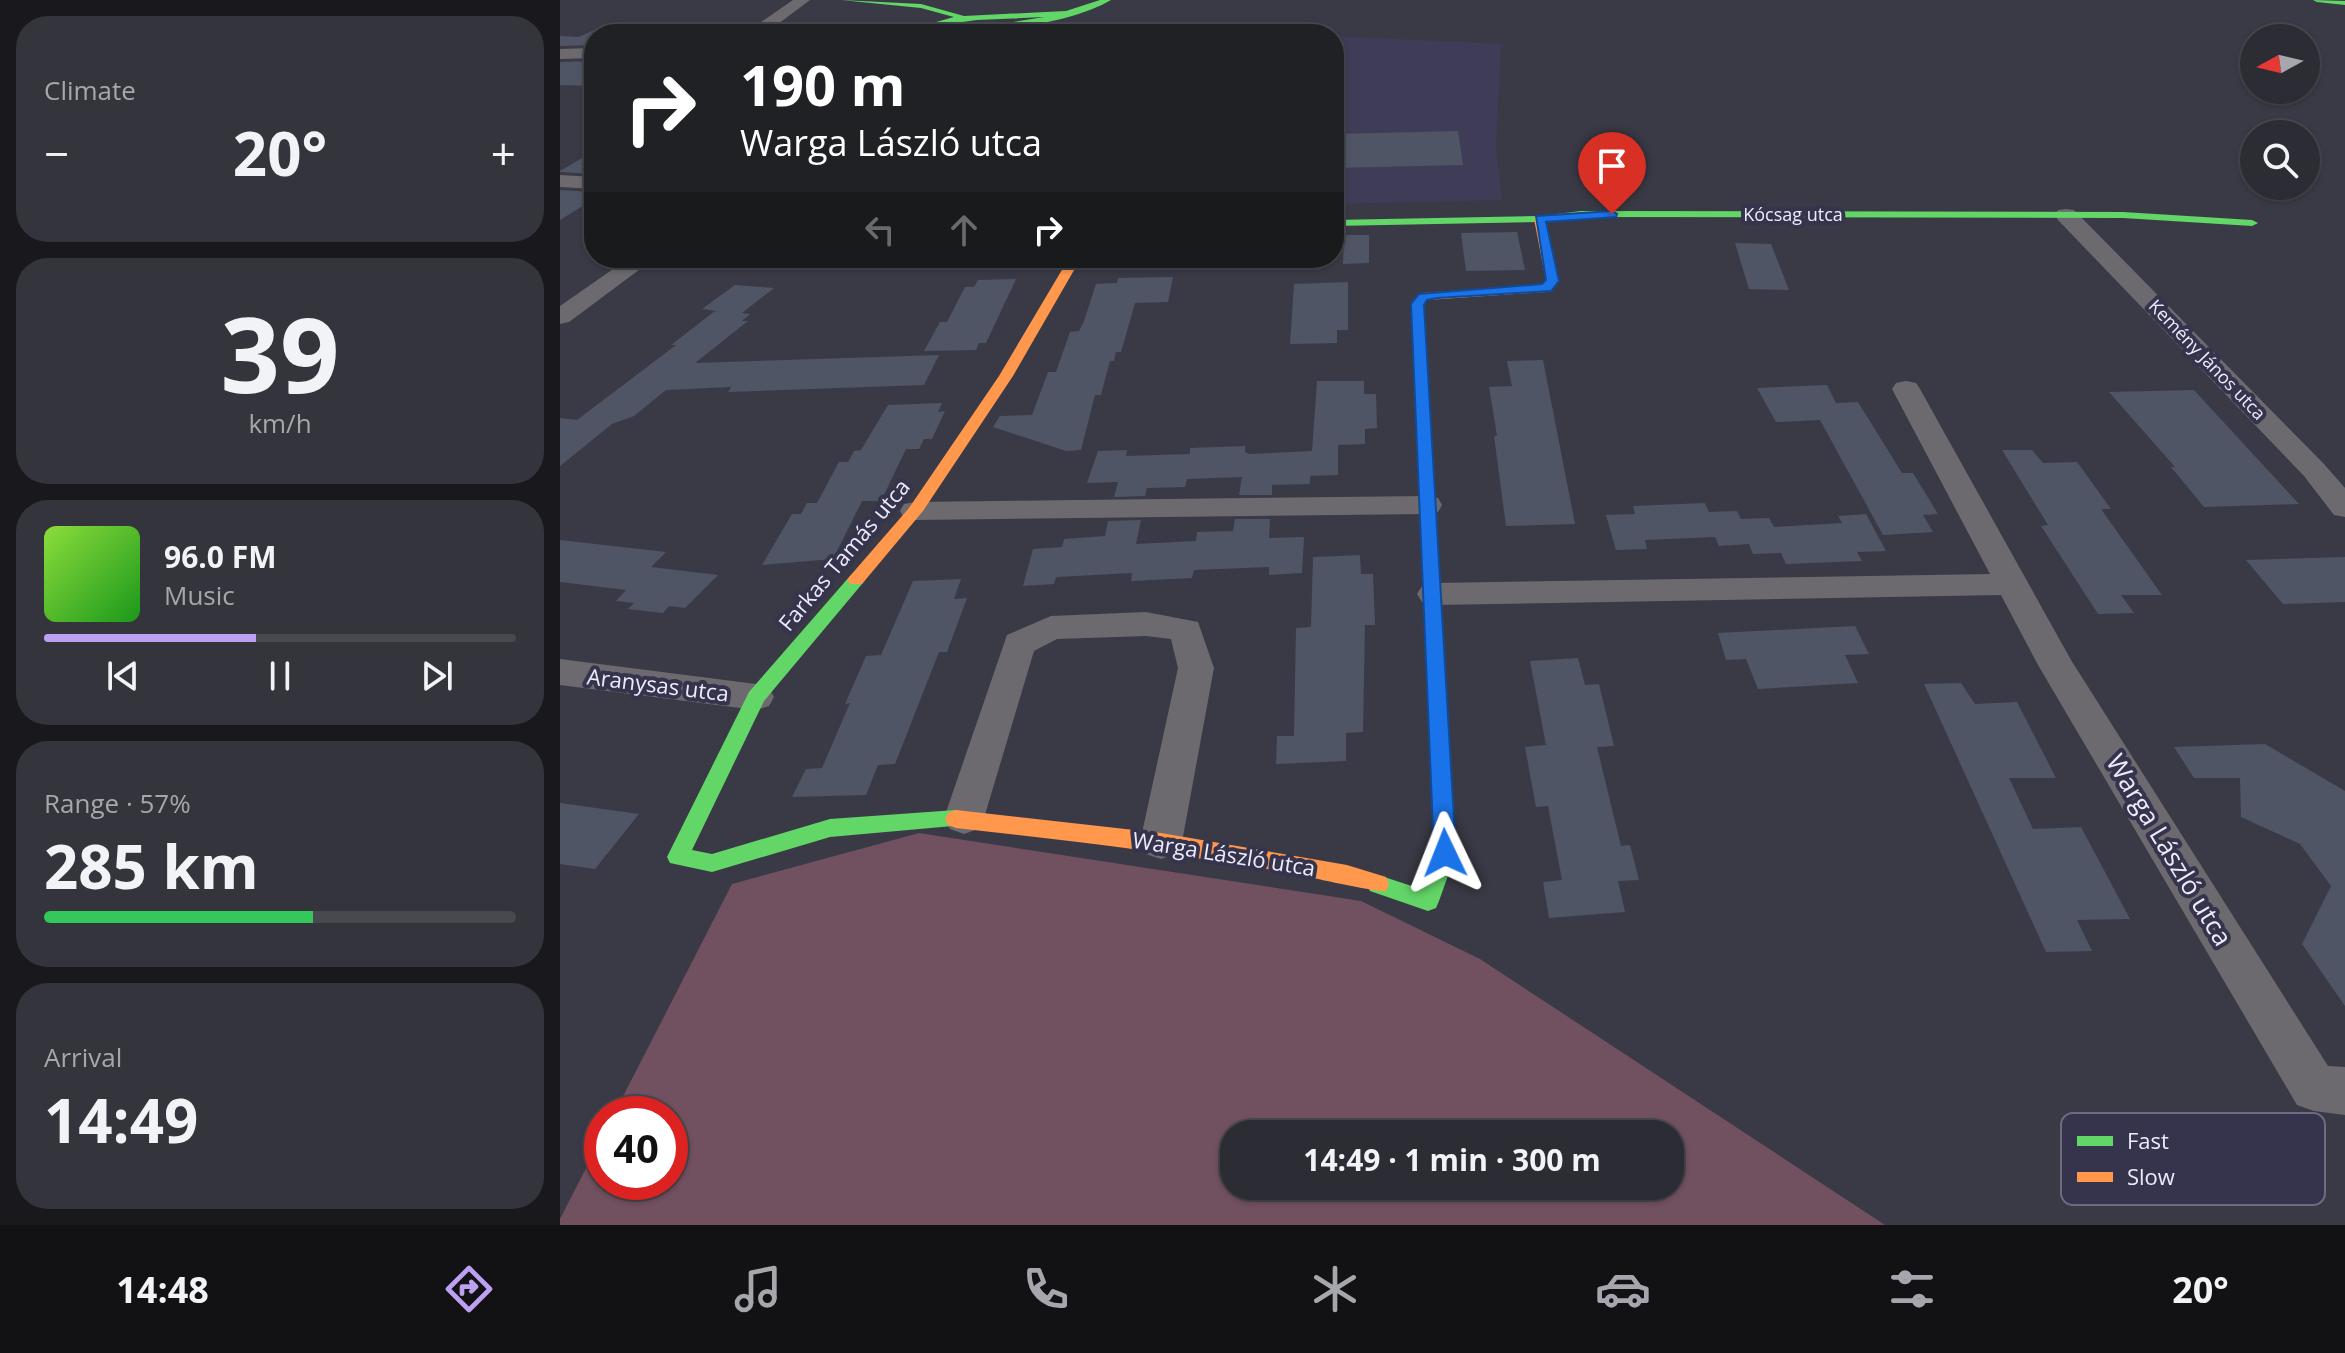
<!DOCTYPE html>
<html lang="en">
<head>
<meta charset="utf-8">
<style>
	body { margin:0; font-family:"Open Sans",sans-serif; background:#34343c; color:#f1f3f6; height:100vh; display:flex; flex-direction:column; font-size:30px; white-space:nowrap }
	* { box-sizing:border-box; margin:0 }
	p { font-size:26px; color:#a6a7ac }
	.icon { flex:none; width:44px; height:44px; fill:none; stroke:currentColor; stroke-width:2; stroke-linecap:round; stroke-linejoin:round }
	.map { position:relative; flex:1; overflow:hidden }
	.drawer { display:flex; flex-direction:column; gap:16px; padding:16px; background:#18181d; width:560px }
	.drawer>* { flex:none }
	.top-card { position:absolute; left:24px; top:24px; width:760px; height:244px; border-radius:32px; box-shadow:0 2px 6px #0004,0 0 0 2px #48484f; background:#202124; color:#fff; overflow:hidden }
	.needle { width:52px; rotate:262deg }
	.buttons { position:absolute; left:1680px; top:24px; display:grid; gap:16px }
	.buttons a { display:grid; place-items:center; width:80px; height:80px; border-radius:50%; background:#2c2c34; box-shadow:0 2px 6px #0004,0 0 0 2px #48484f; font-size:40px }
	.speed { position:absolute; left:24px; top:1096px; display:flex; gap:16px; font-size:40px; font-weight:700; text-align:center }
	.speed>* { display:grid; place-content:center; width:104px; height:104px; border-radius:50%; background:#2c2c34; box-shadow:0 2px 6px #0004,0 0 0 2px #48484f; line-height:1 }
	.speed .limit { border:12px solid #d22; background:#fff; color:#111 }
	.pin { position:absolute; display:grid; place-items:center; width:68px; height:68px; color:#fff; margin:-82px -34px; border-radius:50% 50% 50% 0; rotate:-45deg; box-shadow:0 0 8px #0007 }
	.pin .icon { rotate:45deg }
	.me { position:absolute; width:88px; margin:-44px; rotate:358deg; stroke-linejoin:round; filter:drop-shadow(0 0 6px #0008) }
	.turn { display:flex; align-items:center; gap:28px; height:168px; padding:0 24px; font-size:36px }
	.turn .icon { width:104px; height:104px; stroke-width:2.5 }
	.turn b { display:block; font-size:56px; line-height:68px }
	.lanes { display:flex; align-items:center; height:76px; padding:0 24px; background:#0003; justify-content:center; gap:40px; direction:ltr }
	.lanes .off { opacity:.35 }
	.big { font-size:60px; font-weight:700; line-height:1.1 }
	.drawer .widget { flex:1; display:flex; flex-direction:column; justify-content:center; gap:12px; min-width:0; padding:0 28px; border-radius:32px; background:#34343c }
	.drawer .dial { align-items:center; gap:0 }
	.dial b { font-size:104px; line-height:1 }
	.song { display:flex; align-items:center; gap:24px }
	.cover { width:96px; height:96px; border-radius:12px; background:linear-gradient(135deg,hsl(90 70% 55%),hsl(120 70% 35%)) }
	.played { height:8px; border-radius:4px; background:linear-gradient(90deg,#bca0f2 45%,#48484f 45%) }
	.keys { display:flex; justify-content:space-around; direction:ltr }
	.heat { display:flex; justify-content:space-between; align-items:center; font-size:44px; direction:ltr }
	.charge { height:12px; border-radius:6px; background:linear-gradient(90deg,#34c759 57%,#48484f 0) }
	.trip { position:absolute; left:660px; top:1120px; width:464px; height:80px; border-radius:32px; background:#2c2c34; box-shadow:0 2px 6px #0004,0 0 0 2px #48484f; font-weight:700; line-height:80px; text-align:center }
	.menu { display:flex; height:128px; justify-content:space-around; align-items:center; background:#121215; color:#a6a7ac }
	.menu .icon { width:56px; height:56px }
	.menu .on { color:#bca0f2 }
	.menu b { font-size:36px; color:#f1f3f6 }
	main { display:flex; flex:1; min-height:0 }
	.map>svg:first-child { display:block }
</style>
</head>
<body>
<main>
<section class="drawer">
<div class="widget"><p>Climate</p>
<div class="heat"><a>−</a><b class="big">20°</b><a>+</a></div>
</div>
<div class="widget dial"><b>39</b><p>km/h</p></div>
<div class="widget">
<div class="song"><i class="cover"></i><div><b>96.0 FM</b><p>Music</p></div></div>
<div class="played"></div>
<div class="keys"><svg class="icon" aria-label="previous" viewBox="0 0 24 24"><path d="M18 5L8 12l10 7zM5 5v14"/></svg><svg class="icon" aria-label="pause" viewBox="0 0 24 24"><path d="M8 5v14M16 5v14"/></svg><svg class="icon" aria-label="next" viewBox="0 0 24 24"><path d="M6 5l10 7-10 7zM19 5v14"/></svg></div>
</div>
<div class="widget"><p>Range · 57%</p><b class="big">285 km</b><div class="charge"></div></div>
<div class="widget"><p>Arrival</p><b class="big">14:49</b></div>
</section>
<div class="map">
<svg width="1785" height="1225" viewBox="0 0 1785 1225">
	<rect width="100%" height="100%" fill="#3a3a46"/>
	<!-- built -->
	<g fill="#3f3c58">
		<polygon points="448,27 698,34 420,34"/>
		<polygon points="774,36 941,44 936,148 942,200 774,204"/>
	</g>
	<!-- green -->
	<path fill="#71505f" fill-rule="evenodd" d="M359 833 801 901 920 959 1325 1225H0V1219L42 1137V1182H110V1114H54L172 884ZM674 1134H1110V1186H674Z"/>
	<!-- building -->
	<g fill="#4f5564">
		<polygon points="34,30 34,45 0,46 0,36 19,37"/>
		<polygon points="34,61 34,86 0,85 0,62"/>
		<polygon points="898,131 903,165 774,168 774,134"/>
		<polygon points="34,151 34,174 0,172 0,171"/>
		<polygon points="0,190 34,192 34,199 0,220"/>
		<polygon points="957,232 965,270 906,271 901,233"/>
		<polygon points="784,235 809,235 809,263 783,264"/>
		<polygon points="1175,243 1211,244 1229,290 1189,289"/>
		<polygon points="613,277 608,302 575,303 561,352 556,352 554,361 550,361 541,395 535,395 521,450 506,451 433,427 440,416 472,415 488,372 496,372 510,332 519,331 524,321 536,284 557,283 558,278"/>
		<polygon points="456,279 426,343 419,343 416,350 364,351 380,322 387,322 405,287 414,287 418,280"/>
		<polygon points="788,282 788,330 777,330 777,343 730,344 734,284"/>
		<polygon points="175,285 214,288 182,313 190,314 182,321 188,321 135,363 379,355 364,385 168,392 171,387 106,390 74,416 52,424 0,466 0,418 17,420 116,345 111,345 155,311 164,312 142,309"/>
		<polygon points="983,360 1015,524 946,526 934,436 937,436 929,387 952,386 947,361"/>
		<polygon points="757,381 804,381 804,394 816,394 817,428 805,429 805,444 778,445 778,475 750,476 750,484 712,485 712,495 679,495 682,477 627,479 625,487 587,488 585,496 554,497 558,482 527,483 538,451 567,450 566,456 630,454 630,448 685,446 685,452 689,454 752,451"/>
		<polygon points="1267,385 1276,403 1298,402 1342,473 1353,473 1378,514 1363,515 1373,532 1323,535 1260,420 1216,422 1197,388"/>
		<polygon points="1634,390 1703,465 1739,504 1644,507 1611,467 1615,467 1549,392"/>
		<polygon points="382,403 378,412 385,411 372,439 364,439 359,449 346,449 321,501 302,501 273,559 202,565 232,514 241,514 247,503 257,503 279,462 288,462 294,451 301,450 328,405"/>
		<polygon points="1442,450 1472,450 1483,463 1517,462 1551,509 1541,509 1602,595 1561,595 1574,613 1538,614 1481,526 1488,525"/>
		<polygon points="1145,503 1149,512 1177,511 1181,519 1209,518 1214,527 1282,523 1278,516 1306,514 1326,551 1297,552 1302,561 1226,564 1221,553 1193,554 1189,544 1159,546 1155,537 1085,540 1087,549 1056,550 1046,515 1075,514 1073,506"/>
		<polygon points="675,519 710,519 709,538 744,537 742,573 709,575 709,567 634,570 632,578 571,581 572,573 496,577 494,584 463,586 473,549 502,547 504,539 545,536 548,521 581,520 576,544 636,541 637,532 673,531"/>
		<polygon points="0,540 106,552 91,567 158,575 125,608 109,606 103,613 68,609 74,603 56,601 66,590 0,582"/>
		<polygon points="800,555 801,574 813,574 815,625 805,625 803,732 786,733 786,761 716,764 717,736 734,736 736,628 751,627 753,557"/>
		<polygon points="1785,557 1785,602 1723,604 1686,560"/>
		<polygon points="401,579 394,599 407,598 387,652 379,652 335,764 318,765 306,795 232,797 246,769 262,768 290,703 285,704 306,656 321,655 353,581"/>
		<polygon points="1295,626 1309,654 1285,655 1298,683 1198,689 1186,659 1166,660 1158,633"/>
		<polygon points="1018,658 1025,685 1039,684 1054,746 1037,747 1061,846 1070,845 1079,880 1058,881 1065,912 989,918 983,882 1002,880 988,806 976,807 965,747 986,745 970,661"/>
		<polygon points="1401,683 1415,704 1457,702 1496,778 1449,778 1473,829 1521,827 1570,919 1517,920 1532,951 1486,952 1364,684"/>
		<polygon points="1705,744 1785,791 1785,1006 1742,944 1771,886 1740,844 1681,817 1680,778 1634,778 1614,747"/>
		<polygon points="0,803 79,814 35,869 0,864"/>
	</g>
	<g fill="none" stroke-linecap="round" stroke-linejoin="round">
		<!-- street -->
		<g fill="#6d6a6f" fill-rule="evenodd">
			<polygon points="233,0 250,0 206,33 194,33 194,27"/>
			<polygon points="34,48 34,58 0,59 0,49"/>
			<polygon points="0,175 34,177 34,189 0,187"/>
			<polygon points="1506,209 1514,210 1764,464 1785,488 1785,517 1774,515 1744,476 1498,220 1495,215 1498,210"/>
			<polygon points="69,258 95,258 9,322 0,324 0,306"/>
			<polygon points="1346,381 1356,383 1360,389 1511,660 1768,1066 1785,1067 1785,1115 1754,1111 1737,1105 1478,665 1441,595 874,605 862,602 857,594 862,586 874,583 1430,574 1332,389 1336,383"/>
			<polygon points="867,496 878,498 882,505 878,512 867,514 355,520 344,518 340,511 344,504 355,502"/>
			<polygon points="586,612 638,622 654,668 622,842 616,854 601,859 586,854 580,842 618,668 611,639 586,636 497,639 474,651 424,818 418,829 404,834 390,829 384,818 447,635 491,616"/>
			<polygon points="0,659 196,684 209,688 214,697 209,706 196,710 0,685"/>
		</g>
		<!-- fast -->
		<g fill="#63d668" fill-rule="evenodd">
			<path d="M281 0 361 4 404 16 506 11 540 0H551C511 24 415 38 369 28V24L394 17 361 8ZM484 17 435 25H381L417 20Z"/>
			<polygon points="1753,0 1785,1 1785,5 1757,2"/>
			<polygon points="1021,211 1563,212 1692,220 1698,223 1692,226 1563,218 1021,217 980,222 774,226 774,220 980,216"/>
			<polygon points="862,397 869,401 896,853 879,901 876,908 868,911 810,891 807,884 810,877 818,875 861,889 874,853 855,401"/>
			<polygon points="296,574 305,580 302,584 204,701 132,850 152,854 270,819 396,810 404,813 407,819 404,825 270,837 152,872 110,863 107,857 189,692 290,576"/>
		</g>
		<!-- slow -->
		<g fill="#ff974d" fill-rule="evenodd">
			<polygon points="980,216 986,219 998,281 986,292 867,300 863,304 869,401 862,405 857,404 851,304 863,293 982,284 986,281 974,219"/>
			<polygon points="509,258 521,258 453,376 363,511 302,584 290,584 287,580 290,576 349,508 439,376"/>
			<path d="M396 810 601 833 787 865 826 877 829 884 826 891C818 893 741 875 725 872 615 853 506 840 396 828L388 825 385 819 388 813Z"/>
		</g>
	</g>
	<!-- route -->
	<polygon fill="#1a73e8" stroke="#114b97" stroke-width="2" points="1052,211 1057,214 1056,217 986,222 999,281 991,291 878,298 867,300 864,305 896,853 893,860 885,862 877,860 874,853 851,304 859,294 982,284 986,280 976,216"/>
	<g text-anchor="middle" stroke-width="8" stroke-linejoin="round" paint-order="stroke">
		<!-- far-street labels -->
		<g font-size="18" fill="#ecebfb" stroke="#36344c">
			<text x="1233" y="221">Kócsag utca</text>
			<text transform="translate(1647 360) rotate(46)" y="6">Kemény János utca</text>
		</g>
		<!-- street labels -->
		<g font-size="22" fill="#ecebfb" stroke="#36344c">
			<text transform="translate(284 555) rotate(-50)" y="8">Farkas Tamás utca</text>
			<text transform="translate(98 685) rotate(7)" y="8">Aranysas utca</text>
			<text transform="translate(664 854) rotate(9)" y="8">Warga László utca</text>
		</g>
		<!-- near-street labels -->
		<g font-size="26" fill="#ecebfb" stroke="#36344c">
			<text transform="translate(1609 850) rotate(59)" y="9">Warga László utca</text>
		</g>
	</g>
	<!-- legend -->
	<rect x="1501" y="1113" width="264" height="92" rx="12" fill="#36344c" stroke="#6d6b80" stroke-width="2"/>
	<rect x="1517" y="1136" width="36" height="10" fill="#63d668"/>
	<rect x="1517" y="1172" width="36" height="10" fill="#ff974d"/>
	<g font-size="22" fill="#ecebfb">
		<text x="1567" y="1149">Fast</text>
		<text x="1567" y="1185">Slow</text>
	</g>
</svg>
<div class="buttons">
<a><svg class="needle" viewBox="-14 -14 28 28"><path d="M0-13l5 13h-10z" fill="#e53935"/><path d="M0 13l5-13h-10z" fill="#a6a7ac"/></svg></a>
<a><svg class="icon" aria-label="search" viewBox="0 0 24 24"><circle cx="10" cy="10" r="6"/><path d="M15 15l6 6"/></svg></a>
</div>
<div class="speed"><div class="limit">40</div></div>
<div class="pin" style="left:1052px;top:214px;background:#d93025"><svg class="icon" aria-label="arrive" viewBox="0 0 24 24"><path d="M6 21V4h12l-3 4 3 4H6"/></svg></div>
<svg class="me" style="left:885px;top:853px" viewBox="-20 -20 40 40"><path d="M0-17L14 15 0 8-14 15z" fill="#1a73e8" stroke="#fff" stroke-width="4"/></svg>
<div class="trip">14:49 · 1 min · 300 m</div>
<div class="top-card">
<div class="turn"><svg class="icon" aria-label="right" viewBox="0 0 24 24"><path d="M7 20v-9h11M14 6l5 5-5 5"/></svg><div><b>190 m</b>Warga László utca</div></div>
<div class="lanes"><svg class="icon off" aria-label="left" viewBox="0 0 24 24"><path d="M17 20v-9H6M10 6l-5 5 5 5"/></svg><svg class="icon off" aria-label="ahead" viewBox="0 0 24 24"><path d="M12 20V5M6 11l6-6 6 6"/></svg><svg class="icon" aria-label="right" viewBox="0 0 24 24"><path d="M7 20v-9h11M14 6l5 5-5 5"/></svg></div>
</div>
</div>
</main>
<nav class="menu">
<b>14:48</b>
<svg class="icon on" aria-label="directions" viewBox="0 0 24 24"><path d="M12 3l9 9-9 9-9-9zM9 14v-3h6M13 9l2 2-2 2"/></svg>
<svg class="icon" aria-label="music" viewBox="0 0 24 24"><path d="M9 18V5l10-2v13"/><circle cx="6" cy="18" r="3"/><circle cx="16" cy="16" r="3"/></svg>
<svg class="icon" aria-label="phone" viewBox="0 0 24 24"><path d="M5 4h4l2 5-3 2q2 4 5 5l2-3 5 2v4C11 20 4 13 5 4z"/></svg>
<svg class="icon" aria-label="climate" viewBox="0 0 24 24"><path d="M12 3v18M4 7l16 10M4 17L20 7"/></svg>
<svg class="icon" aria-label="car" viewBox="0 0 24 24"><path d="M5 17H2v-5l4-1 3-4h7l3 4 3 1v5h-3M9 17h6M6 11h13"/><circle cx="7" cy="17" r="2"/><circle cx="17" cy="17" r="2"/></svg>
<svg class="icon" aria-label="filters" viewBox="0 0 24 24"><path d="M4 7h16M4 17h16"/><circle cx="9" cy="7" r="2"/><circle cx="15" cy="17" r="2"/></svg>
<b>20°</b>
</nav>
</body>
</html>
